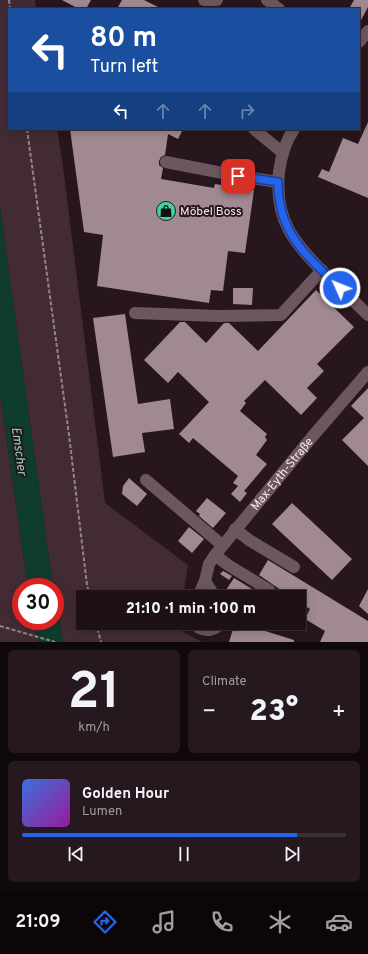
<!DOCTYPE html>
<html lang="en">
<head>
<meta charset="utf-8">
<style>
	body { margin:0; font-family:Overpass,sans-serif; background:#25191f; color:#f1f3f6; height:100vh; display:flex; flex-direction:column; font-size:15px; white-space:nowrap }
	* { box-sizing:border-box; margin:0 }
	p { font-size:13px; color:#a09da1 }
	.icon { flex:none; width:22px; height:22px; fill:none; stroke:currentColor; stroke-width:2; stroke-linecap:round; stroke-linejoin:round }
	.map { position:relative; height:642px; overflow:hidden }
	.drawer { display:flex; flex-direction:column; gap:8px; padding:8px; background:#10090c; flex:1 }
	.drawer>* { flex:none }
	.top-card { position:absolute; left:8px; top:8px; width:352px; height:122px; border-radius:0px; box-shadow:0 2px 10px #0003,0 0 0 1px #3b3035; background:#1a4fa0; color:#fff; overflow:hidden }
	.speed { position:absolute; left:12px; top:578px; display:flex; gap:8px; font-size:20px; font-weight:700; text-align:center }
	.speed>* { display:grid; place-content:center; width:52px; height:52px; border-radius:50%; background:#1d1016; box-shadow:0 2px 10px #0003,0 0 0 1px #3b3035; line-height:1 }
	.speed .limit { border:6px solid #d22; background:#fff; color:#111 }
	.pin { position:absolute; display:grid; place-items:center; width:34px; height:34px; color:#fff; margin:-17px; border-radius:8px; box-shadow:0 2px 6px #0006 }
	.me { position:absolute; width:44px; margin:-22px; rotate:314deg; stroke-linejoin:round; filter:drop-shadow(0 0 3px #0008) }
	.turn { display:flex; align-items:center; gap:14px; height:84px; padding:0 16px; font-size:18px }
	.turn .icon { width:52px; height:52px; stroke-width:2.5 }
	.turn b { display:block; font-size:28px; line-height:34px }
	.lanes { display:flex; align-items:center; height:38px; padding:0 16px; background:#0003; justify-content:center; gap:20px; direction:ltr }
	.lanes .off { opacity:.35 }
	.big { font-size:30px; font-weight:800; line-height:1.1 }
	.drawer .card { flex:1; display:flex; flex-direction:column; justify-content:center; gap:6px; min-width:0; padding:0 14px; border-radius:6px; background:#25191f }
	.drawer .dial { align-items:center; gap:0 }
	.dial b { font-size:52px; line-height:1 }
	.song { display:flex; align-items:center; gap:12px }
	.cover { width:48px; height:48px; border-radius:6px; background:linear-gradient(135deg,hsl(220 70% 55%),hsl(300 70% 35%)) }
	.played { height:4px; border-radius:2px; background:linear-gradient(90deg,#2563eb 85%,#3b3035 85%) }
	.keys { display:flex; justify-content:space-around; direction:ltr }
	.heat { display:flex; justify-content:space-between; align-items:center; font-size:22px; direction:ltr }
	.drawer .tiles { flex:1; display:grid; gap:8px; grid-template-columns:1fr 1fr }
	.card:last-child { grid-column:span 2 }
	.trip { position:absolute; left:76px; top:590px; width:230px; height:40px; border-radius:0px; background:#1d1016; box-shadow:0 2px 10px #0003,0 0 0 1px #3b3035; font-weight:800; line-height:40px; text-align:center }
	.menu { display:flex; height:64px; justify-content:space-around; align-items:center; background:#0c0609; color:#a09da1 }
	.menu .icon { width:28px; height:28px }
	.menu .current { color:#2563eb }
	.menu b { font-size:18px; color:#f1f3f6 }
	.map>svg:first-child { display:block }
</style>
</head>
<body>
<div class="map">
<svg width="368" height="642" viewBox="0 0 368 642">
	<rect width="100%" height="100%" fill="#27161d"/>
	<!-- green -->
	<g fill="#432b35">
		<polygon points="0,0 35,0 36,9 9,9 9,129 57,129 62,159 105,503 188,565 183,597 83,597 83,623 179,623 178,629 202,642 63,642 55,597 55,587 53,587 0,208"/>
		<polygon points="0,394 28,587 21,587 21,621 33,621 38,642 0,642"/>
	</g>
	<!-- water -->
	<g fill="#0f3c2c">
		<polygon points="0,208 53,587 28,587 0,394"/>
		<polygon points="55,597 63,642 38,642 33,621 55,621"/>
	</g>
	<!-- building -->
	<g fill="#a08992">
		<polygon points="62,0 91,0 86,9 79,9"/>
		<polygon points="122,0 144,0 162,9 117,9"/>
		<polygon points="354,0 368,0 368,7 359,24 359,9 349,9"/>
		<polygon points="368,122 368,198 318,177 322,169 329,172 343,138 358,144"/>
		<polygon points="70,129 183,129 178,139 168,134 165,155 161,157 159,161 159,165 163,168 161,179 214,188 215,184 254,190 245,253 228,251 223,291 211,290 209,303 97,286 103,235 84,232"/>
		<polygon points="233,288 253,288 252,305 233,304"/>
		<polygon points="316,290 354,327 317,364 324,371 307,388 317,398 301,415 265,380 244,401 246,403 240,411 267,434 265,437 267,440 256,455 267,464 244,491 247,493 240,502 231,494 238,486 233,483 238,476 193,438 189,443 179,434 209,402 178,372 168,383 144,360 180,322 185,322 206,343 224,323 229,323 258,351"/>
		<polygon points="125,314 138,404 170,399 174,429 142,433 145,452 113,457 93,318"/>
		<polygon points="368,388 368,466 342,440 364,418 351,406"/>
		<polygon points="129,478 147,494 137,506 122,494 123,486"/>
		<polygon points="207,498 226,513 213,528 199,516 200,514 196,511"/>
		<polygon points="292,503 352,559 332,580 272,524"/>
		<polygon points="189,527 204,539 192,553 178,541"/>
		<polygon points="268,560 368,621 368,642 320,642 325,631 305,619 310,609 299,602 299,597 291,597 259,575"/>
		<polygon points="223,571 232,576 229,580 220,574"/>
		<polygon points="234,578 252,589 247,597 231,597 227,594 226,590"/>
		<polygon points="368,589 368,614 359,606"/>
		<polygon points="234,626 251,631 252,627 294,640 294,642 229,642"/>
	</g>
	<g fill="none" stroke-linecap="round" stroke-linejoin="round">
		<!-- path -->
		<g stroke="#94858b" stroke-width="2" stroke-dasharray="4 2" stroke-linecap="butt">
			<polyline points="9,0 10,9"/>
			<polyline points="27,129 69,435 87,585 90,597"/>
			<polyline points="96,623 101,642"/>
			<polyline points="0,626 55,642"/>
		</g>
		<!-- minor -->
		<g stroke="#6c575f" stroke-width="12">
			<polyline points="204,0 217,0"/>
			<polyline points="267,0 279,9"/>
			<polyline points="359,42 368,31"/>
			<polyline points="254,129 283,153"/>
			<path d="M294 129C285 142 281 157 279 172 274 220 294 243 326 275 340 288 354 301 368 315"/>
			<polyline points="166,162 238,176 278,182"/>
			<polyline points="135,313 217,316 281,315 322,270"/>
			<polyline points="146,480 222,545"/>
			<polyline points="235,529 249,540 294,567"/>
			<polyline points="215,555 228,565 269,590"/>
			<polyline points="205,581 215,597"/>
			<path id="s1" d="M198 597 205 581 209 564 215 555 312 437 368 372"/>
			<path d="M195 623 199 628C207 632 215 630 221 623"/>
		</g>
	</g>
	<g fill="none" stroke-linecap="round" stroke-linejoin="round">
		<defs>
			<path id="route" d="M238 176 278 182C278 233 306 255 340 288"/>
		</defs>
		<!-- route casing -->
		<use href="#route" stroke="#184099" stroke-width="10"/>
		<!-- route -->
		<use href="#route" stroke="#2563eb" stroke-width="7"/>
	</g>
	<!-- icons -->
	<defs>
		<symbol id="shop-disc" viewBox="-11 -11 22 22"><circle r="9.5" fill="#41d4a1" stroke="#27161d"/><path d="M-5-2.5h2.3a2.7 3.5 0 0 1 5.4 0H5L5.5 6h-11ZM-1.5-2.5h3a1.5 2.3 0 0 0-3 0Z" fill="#111"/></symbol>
	</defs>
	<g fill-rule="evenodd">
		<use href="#shop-disc" x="155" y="200" width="22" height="22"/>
	</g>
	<g text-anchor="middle" stroke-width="4" stroke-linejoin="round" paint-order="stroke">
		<!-- poi labels -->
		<g font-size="12" fill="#f9ecf1" stroke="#27161d" text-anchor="start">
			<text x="180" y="215">Möbel Boss</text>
		</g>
		<!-- street labels -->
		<g font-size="12" fill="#f9ecf1" stroke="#27161d">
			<text dy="4" stroke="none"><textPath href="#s1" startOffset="151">Max-Eyth-Straße</textPath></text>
		</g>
		<!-- water labels -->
		<g font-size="13" font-style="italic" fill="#8cd6b6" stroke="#27161d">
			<text transform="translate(20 451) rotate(82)" y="5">Emscher</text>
		</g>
	</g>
</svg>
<div class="speed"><div class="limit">30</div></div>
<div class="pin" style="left:238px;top:176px;background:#d93025"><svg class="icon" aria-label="arrive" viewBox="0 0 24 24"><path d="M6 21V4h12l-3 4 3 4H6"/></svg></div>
<svg class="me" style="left:340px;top:288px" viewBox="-20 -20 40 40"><circle r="17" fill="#2563eb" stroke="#fff" stroke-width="3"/><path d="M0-11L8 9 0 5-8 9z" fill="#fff"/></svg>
<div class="trip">21:10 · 1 min · 100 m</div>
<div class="top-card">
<div class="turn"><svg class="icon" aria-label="left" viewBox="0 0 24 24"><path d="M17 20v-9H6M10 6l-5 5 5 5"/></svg><div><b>80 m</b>Turn left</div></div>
<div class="lanes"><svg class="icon" aria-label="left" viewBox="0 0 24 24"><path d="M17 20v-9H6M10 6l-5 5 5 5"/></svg><svg class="icon off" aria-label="ahead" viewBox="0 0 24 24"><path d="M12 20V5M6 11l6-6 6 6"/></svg><svg class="icon off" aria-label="ahead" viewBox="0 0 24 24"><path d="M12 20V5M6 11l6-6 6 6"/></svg><svg class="icon off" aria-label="right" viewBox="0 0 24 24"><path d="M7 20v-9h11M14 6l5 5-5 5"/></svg></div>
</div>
</div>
<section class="drawer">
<div class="tiles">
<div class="card dial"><b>21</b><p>km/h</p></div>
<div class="card"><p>Climate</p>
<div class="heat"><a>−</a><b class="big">23°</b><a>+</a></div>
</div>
<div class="card">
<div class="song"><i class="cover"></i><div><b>Golden Hour</b><p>Lumen</p></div></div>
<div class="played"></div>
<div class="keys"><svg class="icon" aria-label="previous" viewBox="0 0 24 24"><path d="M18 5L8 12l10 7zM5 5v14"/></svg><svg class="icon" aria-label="pause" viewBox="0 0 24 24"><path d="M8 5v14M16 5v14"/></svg><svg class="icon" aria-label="next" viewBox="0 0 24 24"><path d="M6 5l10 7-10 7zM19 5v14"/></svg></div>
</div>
</div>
</section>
<nav class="menu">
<b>21:09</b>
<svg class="icon current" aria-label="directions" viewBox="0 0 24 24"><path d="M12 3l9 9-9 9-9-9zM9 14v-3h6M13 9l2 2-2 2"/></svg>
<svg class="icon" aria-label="music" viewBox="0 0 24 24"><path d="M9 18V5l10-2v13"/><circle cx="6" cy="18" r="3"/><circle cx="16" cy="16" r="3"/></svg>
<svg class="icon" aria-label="phone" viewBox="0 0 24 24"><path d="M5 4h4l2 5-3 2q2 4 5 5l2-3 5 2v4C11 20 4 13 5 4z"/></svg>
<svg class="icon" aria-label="climate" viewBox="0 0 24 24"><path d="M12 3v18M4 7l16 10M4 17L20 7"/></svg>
<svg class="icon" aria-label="car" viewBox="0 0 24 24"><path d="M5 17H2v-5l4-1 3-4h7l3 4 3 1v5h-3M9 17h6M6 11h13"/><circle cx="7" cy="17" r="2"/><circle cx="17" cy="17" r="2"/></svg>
</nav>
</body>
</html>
